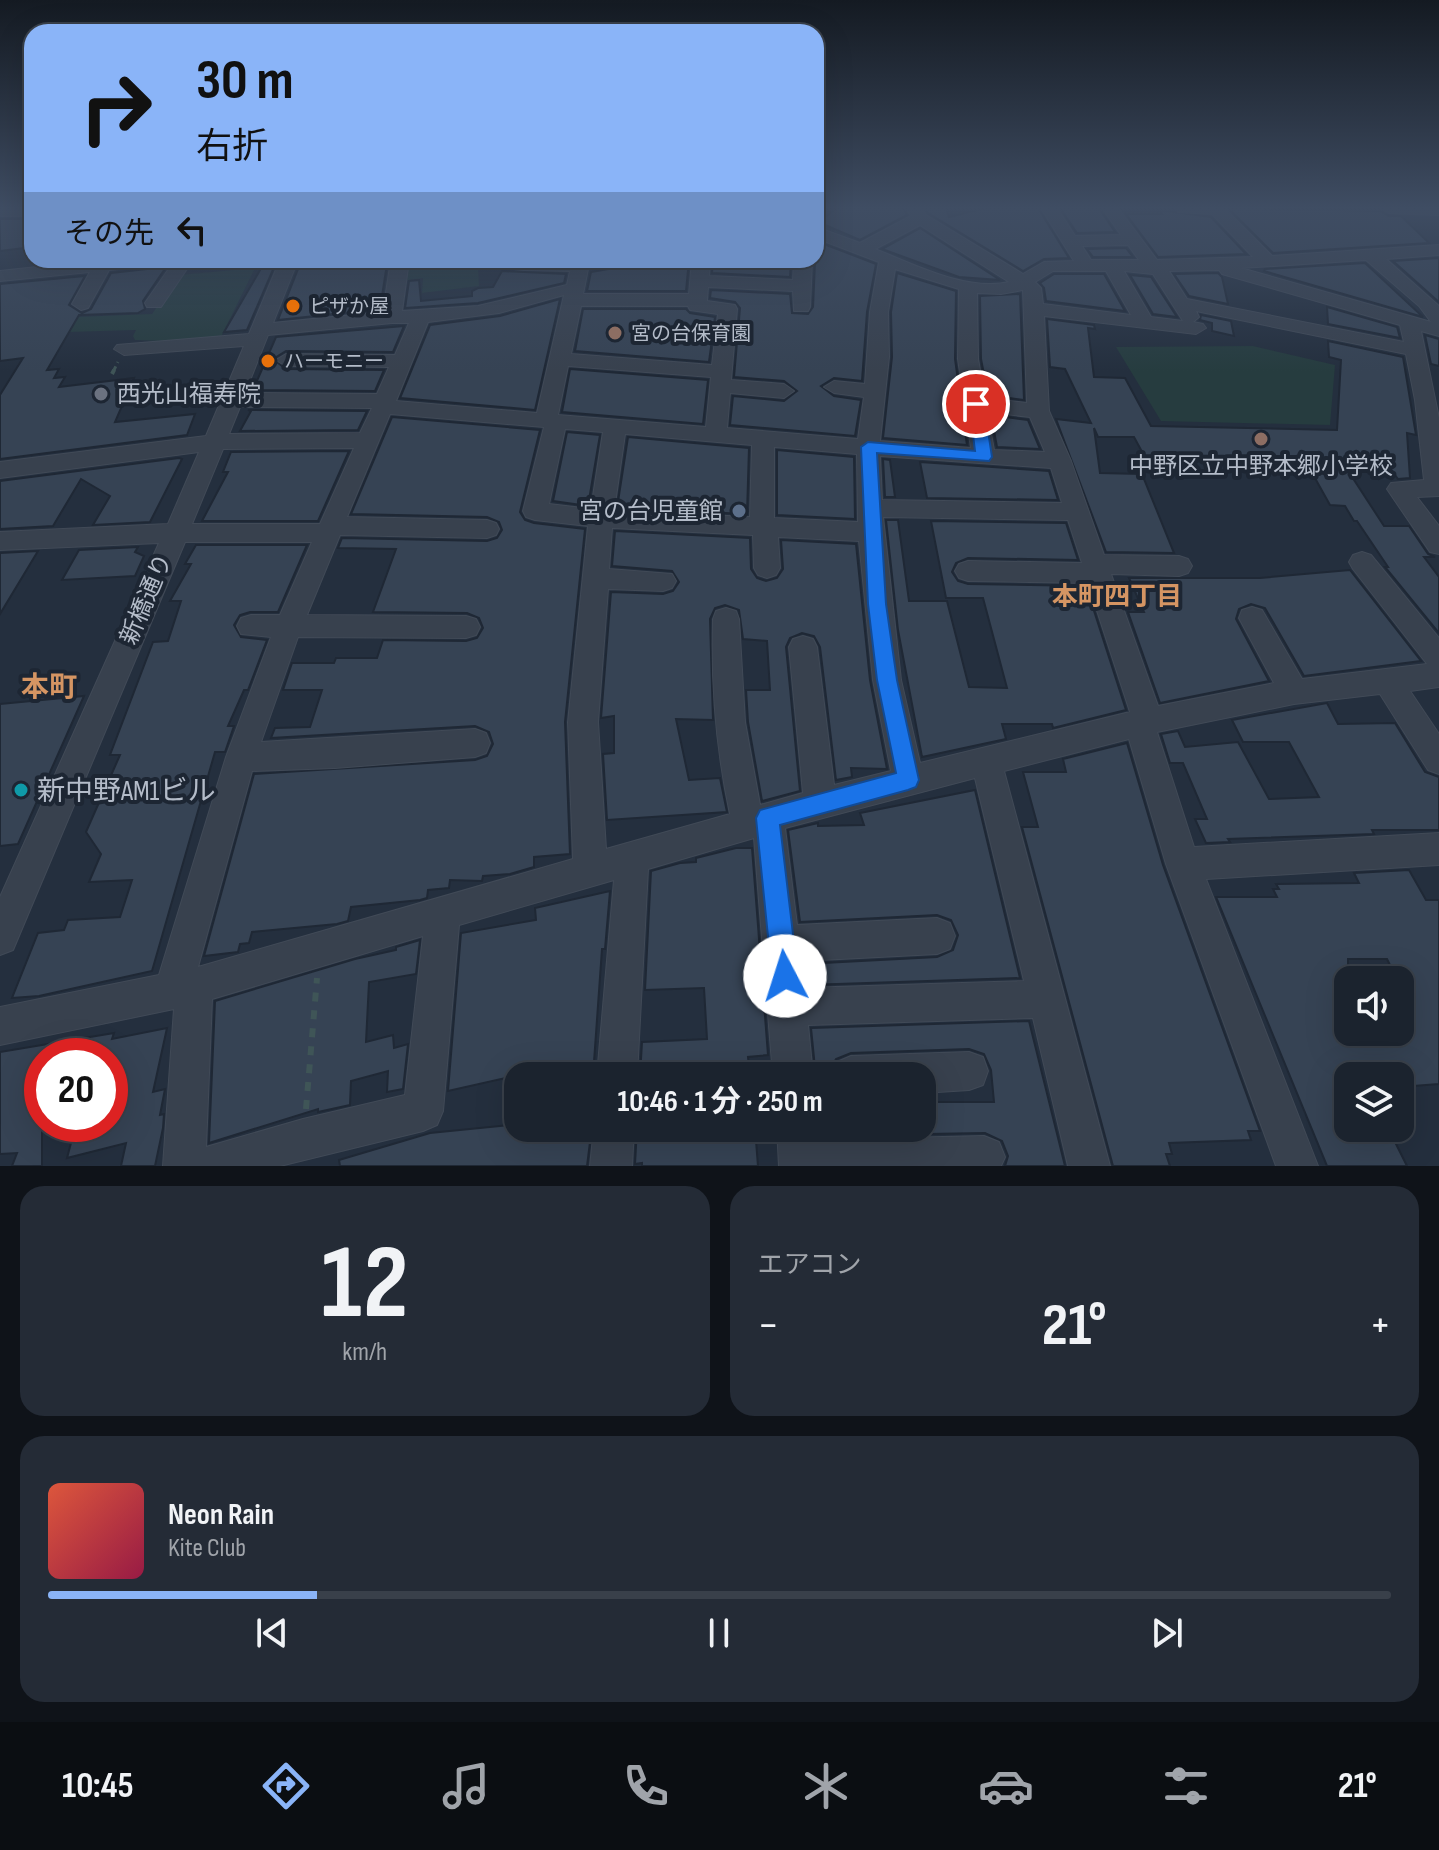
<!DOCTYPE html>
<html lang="ja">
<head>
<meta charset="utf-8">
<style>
	body { margin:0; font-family:"Sofia Sans Condensed","Noto Sans JP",sans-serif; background:#242b36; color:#f1f3f6; height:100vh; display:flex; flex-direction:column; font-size:30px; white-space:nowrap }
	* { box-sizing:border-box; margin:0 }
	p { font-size:26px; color:#a0a4aa }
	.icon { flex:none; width:44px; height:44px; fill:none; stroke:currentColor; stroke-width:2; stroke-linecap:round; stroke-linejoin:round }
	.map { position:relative; height:1166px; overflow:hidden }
	.details { display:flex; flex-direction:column; gap:20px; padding:20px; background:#0f1319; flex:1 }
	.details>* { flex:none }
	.banner { position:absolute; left:24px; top:24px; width:800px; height:244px; border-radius:24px; box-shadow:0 8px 32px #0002,0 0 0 2px #39404a; background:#8ab4f8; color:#111; overflow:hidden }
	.fabs { position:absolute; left:1334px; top:966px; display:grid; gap:16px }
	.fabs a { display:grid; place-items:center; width:80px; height:80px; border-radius:16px; background:#1b232e; box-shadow:0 8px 32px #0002,0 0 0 2px #39404a; font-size:40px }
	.speed { position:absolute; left:24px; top:1038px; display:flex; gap:16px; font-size:40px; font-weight:700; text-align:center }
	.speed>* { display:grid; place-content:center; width:104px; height:104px; border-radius:50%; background:#1b232e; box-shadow:0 8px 32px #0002,0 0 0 2px #39404a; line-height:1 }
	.speed .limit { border:12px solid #d22; background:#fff; color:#111 }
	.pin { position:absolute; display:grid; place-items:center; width:68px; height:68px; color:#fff; margin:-34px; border:4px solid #fff; border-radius:50%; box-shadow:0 2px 8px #0007 }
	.me { position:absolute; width:88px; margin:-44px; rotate:355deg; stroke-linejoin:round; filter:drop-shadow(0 0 6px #0008) }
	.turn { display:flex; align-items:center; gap:28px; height:168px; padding:0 40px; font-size:36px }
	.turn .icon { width:104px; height:104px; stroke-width:2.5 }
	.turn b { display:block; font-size:56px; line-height:68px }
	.then { display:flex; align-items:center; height:76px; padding:0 40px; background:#0003; gap:16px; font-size:30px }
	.big { font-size:60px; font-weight:700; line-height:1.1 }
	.details .card { flex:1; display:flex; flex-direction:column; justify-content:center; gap:12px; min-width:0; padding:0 28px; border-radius:24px; background:#242b36 }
	.details .dial { align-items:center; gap:0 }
	.dial b { font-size:104px; line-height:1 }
	.song { display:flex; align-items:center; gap:24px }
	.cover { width:96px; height:96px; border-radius:12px; background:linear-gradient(135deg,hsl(10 70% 55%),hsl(340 70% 35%)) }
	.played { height:8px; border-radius:4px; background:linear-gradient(90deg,#8ab4f8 20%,#39404a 20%) }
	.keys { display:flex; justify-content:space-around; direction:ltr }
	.heat { display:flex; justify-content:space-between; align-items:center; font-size:44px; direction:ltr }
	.details .tiles { flex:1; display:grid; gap:20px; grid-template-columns:1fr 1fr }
	.card:last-child { grid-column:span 2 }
	.trip { position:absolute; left:504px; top:1062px; width:432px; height:80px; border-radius:24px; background:#1b232e; box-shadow:0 8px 32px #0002,0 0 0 2px #39404a; font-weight:700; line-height:80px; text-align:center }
	.dock { display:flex; height:128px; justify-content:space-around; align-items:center; background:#0b0e12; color:#a0a4aa }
	.dock .icon { width:56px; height:56px }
	.dock .active { color:#8ab4f8 }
	.dock b { font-size:36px; color:#f1f3f6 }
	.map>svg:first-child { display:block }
</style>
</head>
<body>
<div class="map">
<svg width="1439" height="1166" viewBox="0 0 1439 1166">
	<rect width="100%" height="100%" fill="#242f3e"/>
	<!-- green -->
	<g fill="#263c3f">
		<polygon points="412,262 478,266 479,286 422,293 423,278 402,281 404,264"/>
		<polygon points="255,268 221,337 163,341 135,340 133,336 136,330 34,333 76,317 152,314 180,275"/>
		<polygon points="1253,346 1335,365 1330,425 1161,421 1116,347"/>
	</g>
	<!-- building -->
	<g fill="#364354" stroke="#1f2835" stroke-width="2" fill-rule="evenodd">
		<polygon points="837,208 903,208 907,215 860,240 818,222"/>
		<polygon points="925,208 946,208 949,217 986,208 1038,208 1069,258 1044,259 1023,271 928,213"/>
		<polygon points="1060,208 1099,208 1115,232 1077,233"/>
		<polygon points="1228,208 1380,211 1389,216 1401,216 1429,243 1273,253"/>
		<polygon points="1159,210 1211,217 1246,254 1158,257 1126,214 1162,214"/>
		<polygon points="0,219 32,219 32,247 0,251"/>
		<polygon points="920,228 1000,280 959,277 882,249"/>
		<polygon points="816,241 876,264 867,312 862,381 834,378 821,386 834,396 861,400 855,436 730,425 733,396 784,401 797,391 784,381 734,377 740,308 735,302 710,298 711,290 790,294 792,313 808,314 813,307"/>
		<polygon points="1126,248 1133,257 1093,257 1087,249"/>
		<polygon points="1439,258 1439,302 1393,261"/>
		<polygon points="168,260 171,260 143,301 145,309 138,313 79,315 47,370 59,369 54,378 65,377 59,387 134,378 115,422 195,414 187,435 0,459 0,395 23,358 0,361 0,284 85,276 69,305 82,313 91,309 111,273 156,268"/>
		<polygon points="626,260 689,260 686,291 587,291 591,272 620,267"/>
		<polygon points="713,260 791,262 790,277 712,273"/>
		<polygon points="1365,263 1423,317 1264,271 1265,269"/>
		<polygon points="300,264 387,264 380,309 278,320"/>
		<polygon points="263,265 275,265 247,330 224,332"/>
		<polygon points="502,271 566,274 564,283 478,303 405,308 409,281 419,280 421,301 472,296 472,291 478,288 493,287"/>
		<polygon points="897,273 956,291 955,359 967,445 883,438 892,357 891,312"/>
		<polygon points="1218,273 1222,277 1228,304 1189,296 1174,274"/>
		<polygon points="1054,274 1104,274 1125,311 1046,301 1044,288 1040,283"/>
		<polygon points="1130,275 1151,277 1177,317 1153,314"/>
		<polygon points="1020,294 1024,400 988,395 981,359 980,296"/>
		<polygon points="560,299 535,410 400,398 430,325 500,316"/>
		<polygon points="1327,307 1397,327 1400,338 1328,324"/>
		<polygon points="583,309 686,309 690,313 715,317 709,362 575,351"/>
		<polygon points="1201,315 1231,321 1234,336 1212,331 1212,323 1200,320"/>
		<polygon points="1047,319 1094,325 1095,329 1088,328 1094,377 1125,378 1151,426 1337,430 1341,360 1329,357 1328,341 1403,357 1416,435 1407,433 1410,478 1398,479 1386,463 1343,463 1384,526 1409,526 1428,554 1435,557 1424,557 1439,577 1439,633 1385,567 1388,567 1357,521 1354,521 1345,506 1330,505 1306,462 1147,461 1134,437 1098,437 1094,428 1100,473 1142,474 1174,553 1106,552 1056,419 1091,423 1065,369 1050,367"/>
		<polygon points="404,326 393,352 286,351 273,359 286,369 384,370 375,391 253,390 276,337"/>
		<polygon points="1425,335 1439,339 1439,366 1431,364"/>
		<polygon points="570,369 708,380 703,424 562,412"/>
		<polygon points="248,410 367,411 358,430 240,431 251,411"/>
		<polygon points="991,415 1028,420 1040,449 997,447"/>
		<polygon points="392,417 540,430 520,512 525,520 534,523 585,529 565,722 570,854 534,857 534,867 510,874 483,876 482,881 450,880 449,888 428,890 427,898 420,900 351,907 348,921 337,924 252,932 249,943 240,944 238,952 204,956 254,774 475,760 487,756 493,744 489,732 475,726 271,738 275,728 310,727 322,690 283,690 292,663 334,663 336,658 377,658 383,640 466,641 477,638 483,628 479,618 467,613 373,612 396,549 338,548 342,538 487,541 497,538 502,530 499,522 487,517 351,514"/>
		<polygon points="567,432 600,435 588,506 553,501"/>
		<polygon points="628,437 749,448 747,514 617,508"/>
		<polygon points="777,450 854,457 855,519 777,515"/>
		<polygon points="349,451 318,521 202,521 228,472 223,472 231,452"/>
		<polygon points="179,458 182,459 150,522 93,525 110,496 81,479 53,526 0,529 0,481"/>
		<polygon points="883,459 890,460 895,497 885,497"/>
		<polygon points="920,462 1049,471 1058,500 927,498"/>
		<polygon points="886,520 898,520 909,601 947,601 969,687 1007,688 983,598 946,598 931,521 1066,523 1078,560 968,558 956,563 952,572 958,581 968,584 1086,586 1126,710 1053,728 1052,724 1002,724 1006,739 922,757 898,630"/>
		<polygon points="615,531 750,538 751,569 757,578 766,581 777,578 783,569 781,540 856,544 870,680 887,769 851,768 852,777 836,780 820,647 814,636 802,633 790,638 786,647 800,791 762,801 748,722 746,690 770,690 767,641 743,639 739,610 725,605 715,608 710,619 713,720 676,719 689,780 720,778 727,812 607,820 603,754 614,753 614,716 601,718 611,592 663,594 673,591 679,582 672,571 612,566"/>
		<polygon points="196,545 307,545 278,612 250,612 240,615 234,625 241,637 267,640 248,690 244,690 228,726 234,726 225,752 215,752 152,971 39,996 12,998 38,933 64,930 68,920 120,917 132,880 89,882 101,854 86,832 120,755 110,755 153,642 168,641 181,601 170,601 191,564 185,564"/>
		<polygon points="138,547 135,552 144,556 135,576 62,580 79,550"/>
		<polygon points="38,551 0,614 0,553"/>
		<polygon points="1350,570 1421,661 1304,676 1265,608 1251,604 1239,609 1236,619 1269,681 1160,703 1128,612 1144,612 1129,578 1260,578"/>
		<polygon points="84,696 18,844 0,846 0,704"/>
		<polygon points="1327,703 1338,724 1395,723 1425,772 1439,777 1439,830 1372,830 1374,834 1228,839 1230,842 1206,843 1195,819 1207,819 1183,763 1170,763 1161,734 1178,731 1185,747 1238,742 1269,799 1319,797 1289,742 1243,742 1232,720"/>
		<polygon points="1127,743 1163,865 1260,1131 1248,1131 1251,1140 1169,1143 1172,1154 1166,1154 1170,1166 1113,1166 1022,827 1038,827 1023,772 1066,772 1063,759"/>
		<polygon points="975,790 1020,978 807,985 804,964 937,957 953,950 958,935 951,920 937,915 800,922 788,830 818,823 818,826 864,825 860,813"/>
		<polygon points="736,848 752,848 768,1055 748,1057 750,1076 640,1076 642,1042 707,1039 704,988 645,990 651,871 680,863 696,862 696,858"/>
		<path d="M1409 870 1426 900H1439V1084L1400 1087V1076H1348V1128H1388L1407 1166H1327L1216 897H1277L1273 889H1279L1276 884 1359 883 1354 873ZM1348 959H1387L1391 967H1400V1032H1348Z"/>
		<polygon points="610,891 605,949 602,949 593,1076 514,1076 448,1091 461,933 536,920 535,908"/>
		<polygon points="420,940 416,974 369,982 366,1042 393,1035 394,1048 408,1044 403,1089 387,1092 388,1071 351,1081 350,1105 318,1112 318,1109 209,1143 215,1001 355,959 396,950 396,947"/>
		<polygon points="1029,1021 1065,1166 1005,1166 1008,1156 1002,1141 985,1133 927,1134 923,1102 994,1102 991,1070 984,1054 969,1049 851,1053 836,1059 831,1068 815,1068 811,1028"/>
		<polygon points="167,1028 153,1092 165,1089 160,1115 164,1114 163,1128 155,1166 121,1166 126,1143 67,1158 76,1124 110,1124 110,1049 108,1056 42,1056 42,1166 12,1166 17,1153 0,1154 0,1052 114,1033 112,1039"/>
		<polygon points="511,1125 511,1132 551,1132 552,1137 564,1137 564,1142 590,1142 587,1166 340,1166 339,1160 430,1133"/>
		<polygon points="637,1128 755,1128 758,1166 642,1166 642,1163 635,1164"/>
		<polygon points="820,1128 920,1128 920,1135 821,1137"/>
	</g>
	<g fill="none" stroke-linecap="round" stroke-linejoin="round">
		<defs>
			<g id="minor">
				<rect x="0" y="208" width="32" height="8"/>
				<path d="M906 208H922L926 215 1023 274 1044 262 1074 261 1041 208H1057L1075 236 1121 235 1102 208H1118L1157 260 1253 257 1212 214 1178 212 1177 208H1224L1272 256 1439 245V255L1386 259 1439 306V336L1421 331 1439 418V496L1417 497 1439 526V554L1430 552 1387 489 1391 483 1424 480 1415 400 1406 354 1196 311 1199 317 1193 322 1203 324 1206 328 1196 334 1044 316 1049 411 1071 461 1104 555 1179 556 1188 559 1192 566 1188 573 1179 576 1111 574 1158 706 1274 683 1239 618 1242 610 1252 607 1262 610 1302 679 1427 664 1353 569 1349 562 1353 555 1362 552 1371 555 1439 638V687L1410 691 1439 734V774L1428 770 1380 694 1294 704 1157 732 1194 847 1439 833V865L1206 879 1318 1166H1276L1166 864 1129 739 1004 771 1110 1166H1068L1033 1018 808 1025 813 1076H773L754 838 648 869 637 1076H597L614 880 459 925 443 1111 437 1125 423 1131 280 1166H163L174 1009 0 1045V1007L159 975 226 757 271 637 241 634 237 626 241 618 251 615H280L312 542H185L13 950 0 955V897L159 543 0 550V532L168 524 199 452 0 478V462L206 436 244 346 124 355 114 349 117 345 249 334 280 260H298L273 323 383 312 391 260H409L402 311 478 306 567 285 570 271 524 270 462 264 459 260H623L620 264 588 269 583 294H689L692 260H710L709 276 793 280 794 260H812L810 307 808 311H794L793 291 708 287 707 301 735 305 737 309 731 380 784 384 794 391 784 398 730 393 727 428 858 439 864 397 834 393 824 387 834 381 865 384 870 312 879 262 816 238V227L860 243 911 216ZM920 225 1009 282C967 292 913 264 875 249ZM1128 245 1139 260H1091L1082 246ZM1366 260 1419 306 1431 322 1241 268ZM895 269 959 289 958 359 971 448 880 441 889 357 888 312ZM1219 270 1222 274 1400 325 1404 342 1187 299 1169 271ZM1053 271H1106L1131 315 1043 304 1041 288 1035 282ZM1124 271 1153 274 1183 321 1151 317ZM1023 290 1027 403 985 398 978 359 977 293 1001 294ZM564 295 537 413 396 401 428 322 499 313ZM581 306H688L690 310 718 314 712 365 571 354ZM392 323H409L395 355 286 354 276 360 286 366 389 367 377 394 245 393 268 335ZM568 366 711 377 706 427 558 415ZM240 407 372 408 360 433 229 434ZM987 412 1030 417 1045 452 994 450ZM390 414 544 427 523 511 526 517 535 520 588 526 568 722 573 859 198 967 252 771 335 768 475 757 486 753 490 743 486 733 475 729 261 742 298 637 466 638 476 635 480 627 476 619 466 616 307 615 340 535 487 538 496 535 499 529 496 523 487 520 347 517ZM565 429 603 432 591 509 549 504ZM625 434 752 445 750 517 614 511ZM774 447 857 454 858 522 774 518ZM354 448 320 524H192L223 449ZM880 456 1051 468 1062 503 882 500ZM883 517 1068 520 1082 563 968 561 959 564 955 571 959 578 968 581 1088 583 1130 712 920 763 901 680ZM612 528 753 535 754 568 758 575 767 578 776 575 780 568 778 537 859 541 873 680 891 771 834 785 817 647 813 639 803 636 793 639 789 647 803 793 760 805 745 722 739 619 736 611 726 608 716 611 713 619C711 685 716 749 730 814L606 849 598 722 608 589 663 591 672 588 676 581 672 574 609 569ZM975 778 1024 981 804 988 801 961 937 954 950 949 955 936 950 923 937 918 797 925 785 828ZM423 936 405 1095 303 1119 206 1147 212 999Z"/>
				<polygon points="1381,208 1439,208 1439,215 1389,213"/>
				<polygon points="102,260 165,260 156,265 109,270 88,308 81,310 72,304 90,272 0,281 0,271"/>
				<polygon points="175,260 193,260 161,307 147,307 145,303"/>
				<polygon points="969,1052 983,1057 988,1071 983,1085 969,1090 922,1093 922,1076 831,1076 837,1062 851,1056"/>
				<polygon points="594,1128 634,1128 632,1166 590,1166"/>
				<polygon points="777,1128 817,1128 818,1140 984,1136 999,1142 1005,1157 1001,1166 779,1166"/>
			</g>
		</defs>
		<!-- minor casing -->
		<use href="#minor" stroke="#414a57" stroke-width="2"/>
		<!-- path-far2 -->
		<polyline stroke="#3f5557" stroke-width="3" stroke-dasharray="4 4" stroke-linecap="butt" points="114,370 118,362"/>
		<!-- path-far1 -->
		<polyline stroke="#3f5557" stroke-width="4" stroke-dasharray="5 5" stroke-linecap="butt" points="112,374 115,368"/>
		<!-- path -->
		<polyline stroke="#3f5557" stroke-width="6" stroke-dasharray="9 9" stroke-linecap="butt" points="306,1109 317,978"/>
		<!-- minor -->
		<use href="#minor" fill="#38414e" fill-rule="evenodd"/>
	</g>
	<!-- sky -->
	<linearGradient id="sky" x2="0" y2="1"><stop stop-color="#141a22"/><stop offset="0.56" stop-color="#3f4d63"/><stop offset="1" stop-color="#3f4d63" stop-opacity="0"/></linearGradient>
	<rect width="1439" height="371" fill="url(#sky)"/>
	<!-- route -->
	<polygon fill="#1a73e8" stroke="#114b97" stroke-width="2" points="976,399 984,404 992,457 989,461 877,453 886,604 897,680 919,780 916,787 908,790 780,825 798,976 794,985 785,988 776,985 772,976 756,818 760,810 896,773 877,680 868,604 861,447 868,442 975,451 969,404"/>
	<!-- markers -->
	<g fill="#e8710a" stroke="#1d2633" stroke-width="3">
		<circle cx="293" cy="306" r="8"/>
		<circle cx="268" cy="361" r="8"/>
	</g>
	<g fill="#8d6e63" stroke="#1d2633" stroke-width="3">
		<circle cx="615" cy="333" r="8"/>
		<circle cx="1261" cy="439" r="8"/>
	</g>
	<circle fill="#6b7280" stroke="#1d2633" stroke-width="3" cx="101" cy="394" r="8"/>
	<circle fill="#5c6f8a" stroke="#1d2633" stroke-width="3" cx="739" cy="511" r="8"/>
	<circle fill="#0f9aa8" stroke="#1d2633" stroke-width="3" cx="21" cy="790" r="8"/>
	<g text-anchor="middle" stroke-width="8" stroke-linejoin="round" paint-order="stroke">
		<!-- far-poi labels -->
		<g font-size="20" fill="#b4bcc9" stroke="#1d2633" text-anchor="start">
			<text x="309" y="313">ピザか屋</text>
			<text x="631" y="340">宮の台保育園</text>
			<text x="284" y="368">ハーモニー</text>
		</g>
		<!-- poi labels -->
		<g font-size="24" fill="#b4bcc9" stroke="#1d2633" text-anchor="start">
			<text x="117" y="402">西光山福寿院</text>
			<text x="1261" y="474" text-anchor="middle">中野区立中野本郷小学校</text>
			<text x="723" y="519" text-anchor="end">宮の台児童館</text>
		</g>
		<!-- street labels -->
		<g font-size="24" fill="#b4bcc9" stroke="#1d2633">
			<text transform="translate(146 599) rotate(-67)" y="8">新橋通り</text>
		</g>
		<!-- neighbourhood labels -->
		<g font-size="26" font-weight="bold" fill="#d59563" stroke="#1d2633">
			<text x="1117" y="605">本町四丁目</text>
		</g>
		<!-- quarter labels -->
		<g font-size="28" font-weight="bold" fill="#d59563" stroke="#1d2633">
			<text x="49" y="696">本町</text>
		</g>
		<!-- near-poi labels -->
		<g font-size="28" fill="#b4bcc9" stroke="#1d2633" text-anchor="start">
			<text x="37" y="800">新中野AM1ビル</text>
		</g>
	</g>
</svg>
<div class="fabs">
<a><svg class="icon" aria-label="sound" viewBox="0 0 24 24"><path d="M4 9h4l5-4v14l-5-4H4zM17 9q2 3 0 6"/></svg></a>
<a><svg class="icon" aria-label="layers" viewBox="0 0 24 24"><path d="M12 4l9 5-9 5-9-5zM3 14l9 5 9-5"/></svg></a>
</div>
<div class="speed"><div class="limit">20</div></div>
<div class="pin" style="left:976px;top:404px;background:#d93025"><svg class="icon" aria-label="arrive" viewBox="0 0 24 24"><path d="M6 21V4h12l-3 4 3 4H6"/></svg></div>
<svg class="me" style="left:785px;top:976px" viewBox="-20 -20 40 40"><circle r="19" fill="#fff"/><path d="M0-13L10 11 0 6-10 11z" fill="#1a73e8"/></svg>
<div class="trip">10:46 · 1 分 · 250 m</div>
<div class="banner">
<div class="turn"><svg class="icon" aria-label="right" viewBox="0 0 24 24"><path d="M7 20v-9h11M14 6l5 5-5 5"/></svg><div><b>30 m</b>右折</div></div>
<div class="then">その先<svg class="icon" aria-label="left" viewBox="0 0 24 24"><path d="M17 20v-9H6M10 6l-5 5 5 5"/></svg></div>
</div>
</div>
<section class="details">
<div class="tiles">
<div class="card dial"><b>12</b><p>km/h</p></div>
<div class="card"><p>エアコン</p>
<div class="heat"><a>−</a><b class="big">21°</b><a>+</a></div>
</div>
<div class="card">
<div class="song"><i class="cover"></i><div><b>Neon Rain</b><p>Kite Club</p></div></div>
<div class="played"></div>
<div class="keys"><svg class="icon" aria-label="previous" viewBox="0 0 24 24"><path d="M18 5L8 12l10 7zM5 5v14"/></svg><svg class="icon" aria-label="pause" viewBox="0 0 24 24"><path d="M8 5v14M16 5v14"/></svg><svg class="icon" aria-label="next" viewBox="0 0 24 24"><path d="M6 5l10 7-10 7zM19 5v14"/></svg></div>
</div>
</div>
</section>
<nav class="dock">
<b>10:45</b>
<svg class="icon active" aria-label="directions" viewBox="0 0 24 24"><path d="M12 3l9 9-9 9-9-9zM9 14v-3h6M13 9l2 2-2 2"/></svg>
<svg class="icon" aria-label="music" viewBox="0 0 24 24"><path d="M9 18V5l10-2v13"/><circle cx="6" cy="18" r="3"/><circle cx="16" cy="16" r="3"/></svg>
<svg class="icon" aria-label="phone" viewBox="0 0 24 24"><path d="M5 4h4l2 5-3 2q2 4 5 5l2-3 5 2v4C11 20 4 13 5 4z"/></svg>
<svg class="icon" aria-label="climate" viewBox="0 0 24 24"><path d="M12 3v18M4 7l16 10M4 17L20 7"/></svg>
<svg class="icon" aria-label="car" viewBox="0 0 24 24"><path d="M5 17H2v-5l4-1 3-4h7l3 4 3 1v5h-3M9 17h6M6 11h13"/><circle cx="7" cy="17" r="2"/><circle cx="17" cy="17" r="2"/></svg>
<svg class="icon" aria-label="filters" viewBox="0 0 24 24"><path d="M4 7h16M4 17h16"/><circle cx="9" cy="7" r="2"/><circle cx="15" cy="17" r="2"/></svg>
<b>21°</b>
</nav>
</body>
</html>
